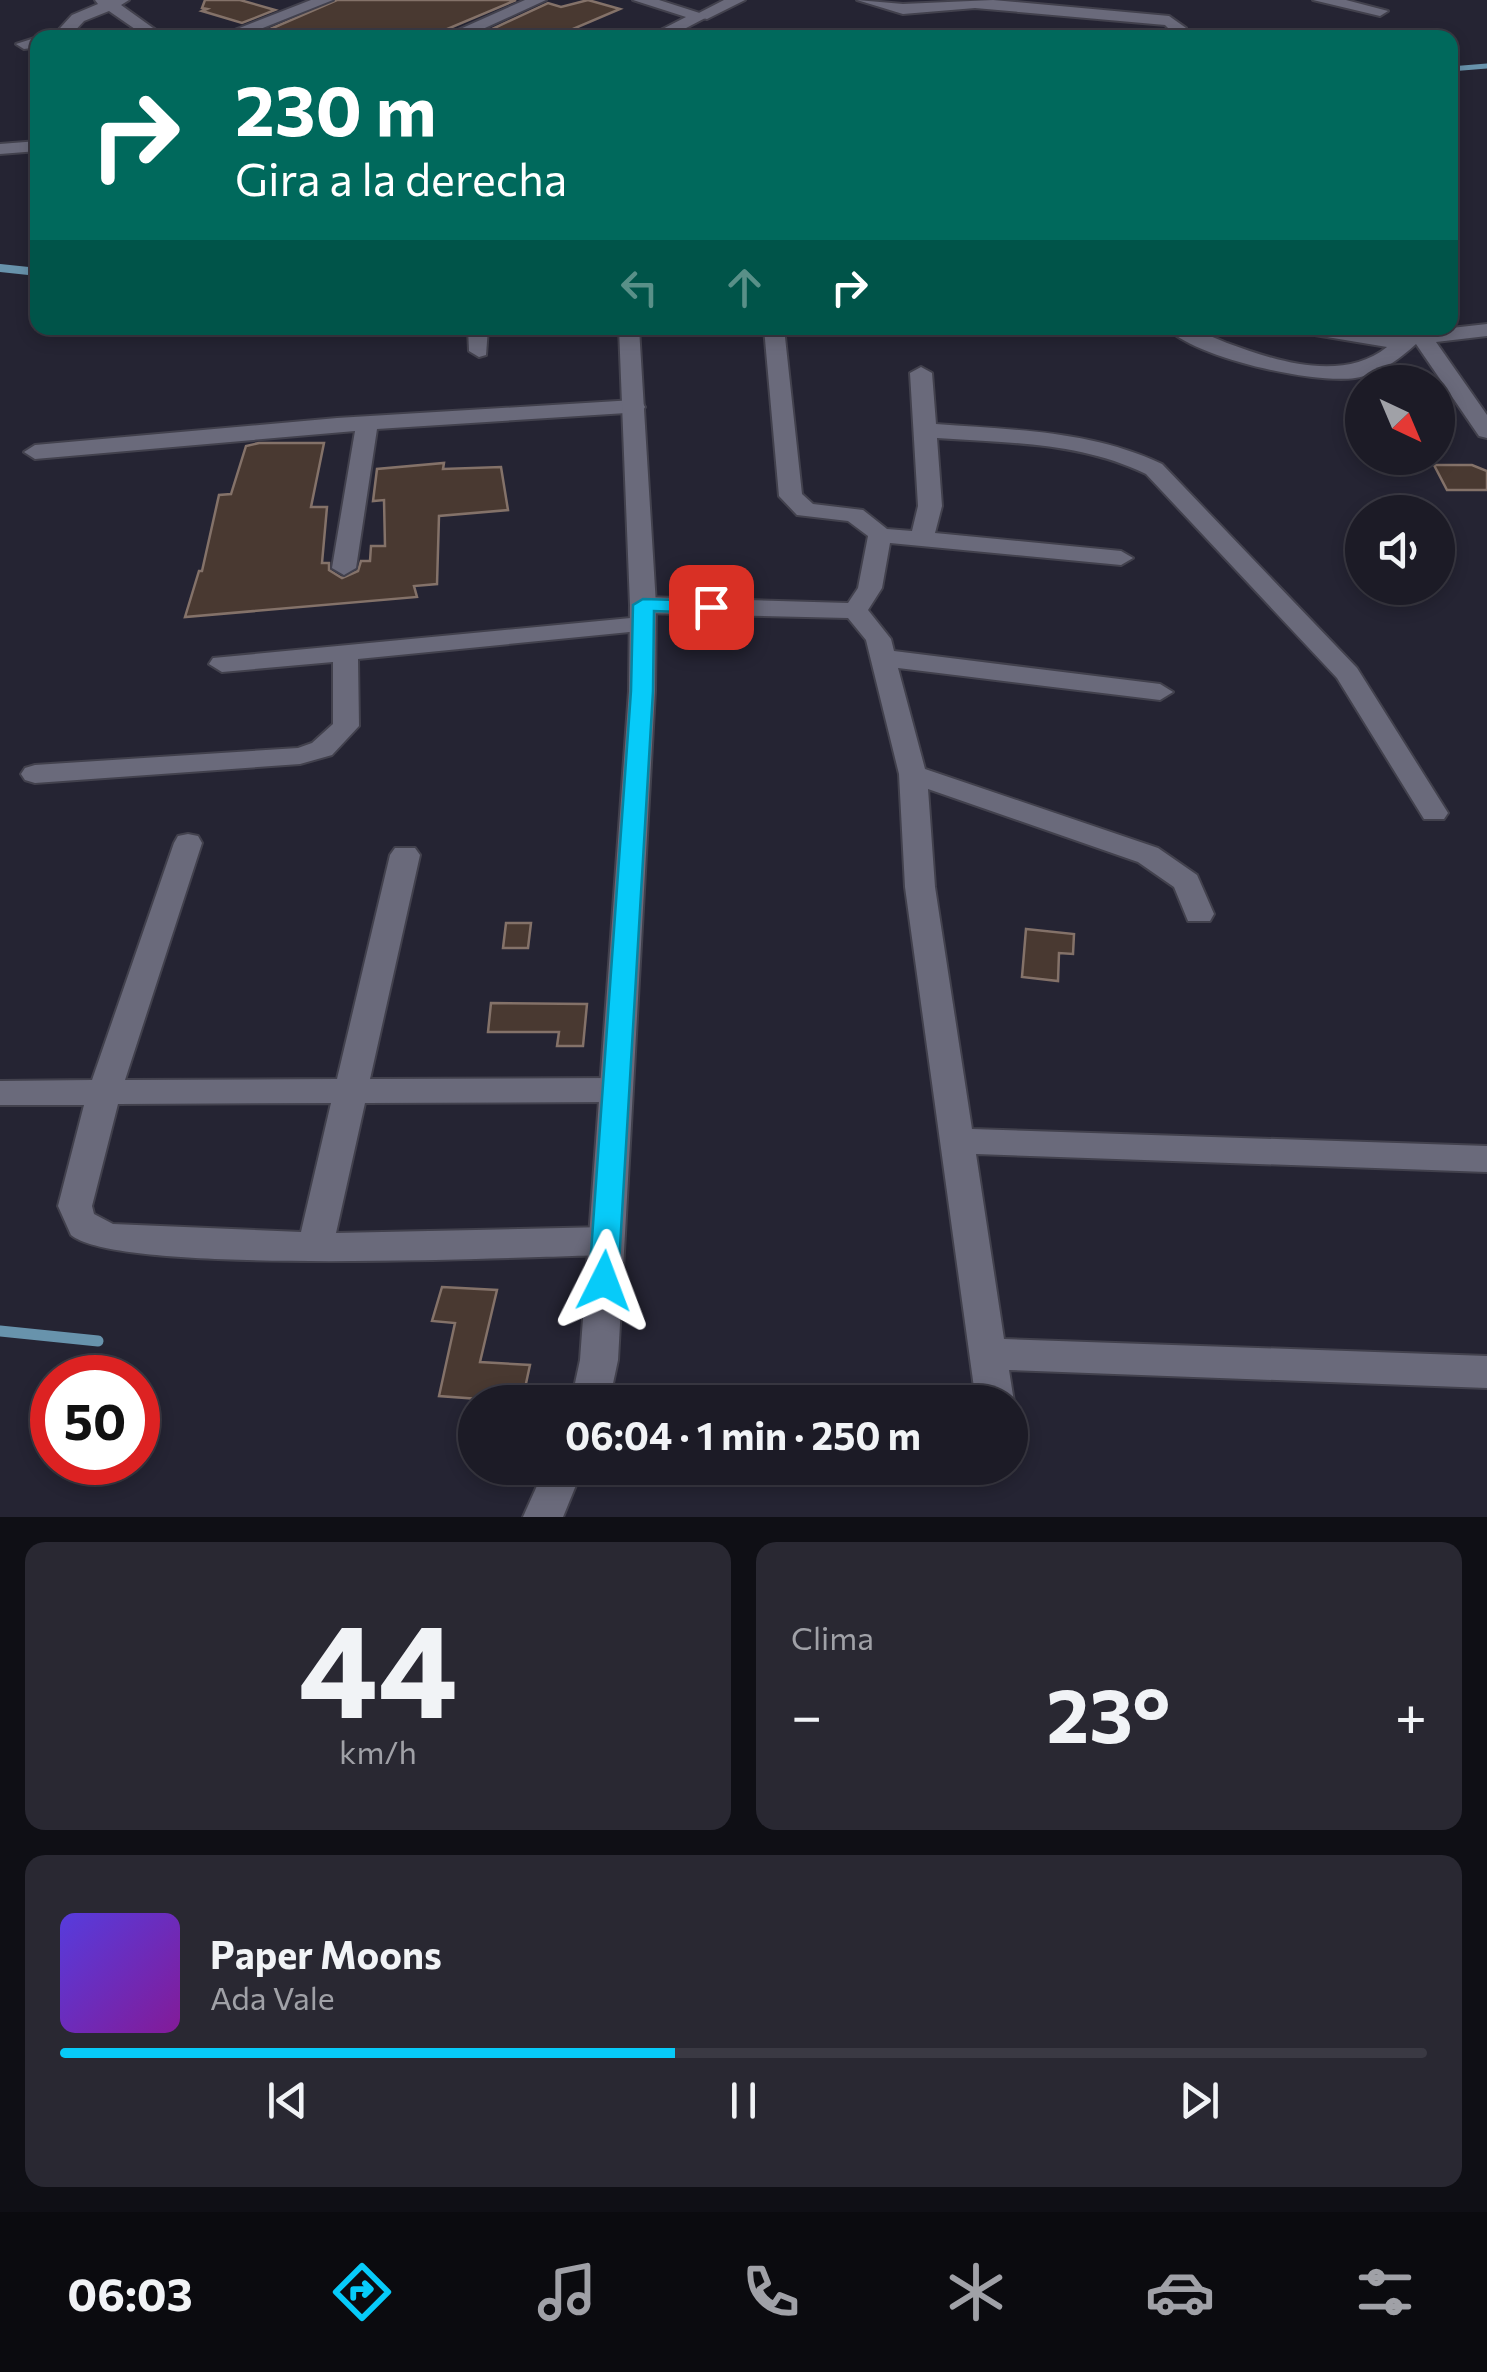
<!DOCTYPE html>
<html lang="es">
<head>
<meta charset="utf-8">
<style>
	body { margin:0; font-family:Commissioner,sans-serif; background:#292832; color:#f1f3f6; height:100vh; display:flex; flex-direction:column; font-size:38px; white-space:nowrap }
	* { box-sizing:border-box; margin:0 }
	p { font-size:32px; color:#a0a1a7 }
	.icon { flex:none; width:55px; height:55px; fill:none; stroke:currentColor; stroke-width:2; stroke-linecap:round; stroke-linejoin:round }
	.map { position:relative; height:1517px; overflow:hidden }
	.drawer { display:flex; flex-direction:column; gap:25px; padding:25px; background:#0f0f15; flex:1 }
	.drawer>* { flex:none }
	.hud { position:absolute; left:30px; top:30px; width:1428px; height:305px; border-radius:20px; box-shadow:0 5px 15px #0003,0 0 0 2px #3a3943; background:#00695c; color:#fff; overflow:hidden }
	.needle { width:65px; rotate:136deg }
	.buttons { position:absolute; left:1345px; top:365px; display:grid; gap:20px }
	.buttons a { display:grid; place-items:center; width:110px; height:110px; border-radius:50%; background:#1c1b26; box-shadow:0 5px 15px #0003,0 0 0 2px #3a3943; font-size:50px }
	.speed { position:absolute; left:30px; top:1355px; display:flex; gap:20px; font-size:50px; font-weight:700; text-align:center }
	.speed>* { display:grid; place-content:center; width:130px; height:130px; border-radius:50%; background:#1c1b26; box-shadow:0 5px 15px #0003,0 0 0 2px #3a3943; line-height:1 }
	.speed .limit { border:15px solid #d22; background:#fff; color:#111 }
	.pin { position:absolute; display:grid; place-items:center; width:85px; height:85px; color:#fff; margin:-42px; border-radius:20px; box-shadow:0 5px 15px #0006 }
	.me { position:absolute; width:110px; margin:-55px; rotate:3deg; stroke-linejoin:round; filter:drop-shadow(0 0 8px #0008) }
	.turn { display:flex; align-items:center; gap:35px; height:210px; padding:0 40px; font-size:45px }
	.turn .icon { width:130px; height:130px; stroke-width:2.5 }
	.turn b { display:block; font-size:70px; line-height:85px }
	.lanes { display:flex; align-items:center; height:95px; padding:0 40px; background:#0003; justify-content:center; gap:50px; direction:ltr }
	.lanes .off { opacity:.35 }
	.big { font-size:75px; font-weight:700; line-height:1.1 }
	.drawer .card { flex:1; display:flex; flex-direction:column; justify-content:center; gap:15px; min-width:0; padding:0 35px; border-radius:20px; background:#292832 }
	.drawer .dial { align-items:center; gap:0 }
	.dial b { font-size:130px; line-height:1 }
	.song { display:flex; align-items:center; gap:30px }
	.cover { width:120px; height:120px; border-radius:15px; background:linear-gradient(135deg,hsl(250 70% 55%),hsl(290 70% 35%)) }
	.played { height:10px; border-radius:5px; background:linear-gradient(90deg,#07cbf9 45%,#3a3943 45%) }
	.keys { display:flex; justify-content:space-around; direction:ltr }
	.heat { display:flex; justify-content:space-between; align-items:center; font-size:55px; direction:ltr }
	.drawer .tiles { flex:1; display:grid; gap:25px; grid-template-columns:1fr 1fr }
	.card:last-child { grid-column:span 2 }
	.trip { position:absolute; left:458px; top:1385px; width:570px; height:100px; border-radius:50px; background:#1c1b26; box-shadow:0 5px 15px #0003,0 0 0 2px #3a3943; font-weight:700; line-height:100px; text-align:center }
	.menu { display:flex; height:160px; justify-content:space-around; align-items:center; background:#0b0b0f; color:#a0a1a7 }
	.menu .icon { width:70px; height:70px }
	.menu .current { color:#07cbf9 }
	.menu b { font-size:45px; color:#f1f3f6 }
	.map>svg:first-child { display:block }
</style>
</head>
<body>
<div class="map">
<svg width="1487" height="1517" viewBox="0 0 1487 1517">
	<rect width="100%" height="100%" fill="#252433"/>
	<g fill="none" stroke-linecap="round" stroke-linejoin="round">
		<!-- stream-far2 -->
		<polyline stroke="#6893ac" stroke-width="5" points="1450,69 1487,66"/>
		<!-- stream-far1 -->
		<polyline stroke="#6893ac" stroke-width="8" points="0,268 38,272"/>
		<!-- stream -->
		<polyline stroke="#6893ac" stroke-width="11" points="0,1331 98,1341"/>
	</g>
	<!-- building -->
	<g fill="#493931" stroke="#847269" stroke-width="2.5">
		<polygon points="205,0 240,0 275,10 242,23 202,11 207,9 202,8"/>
		<polygon points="337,0 516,0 426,38 289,38 268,30"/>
		<polygon points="588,0 620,9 552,38 533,32 517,38 490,30 548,3 561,7"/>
		<polygon points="259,443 324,443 311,507 327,507 322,563 329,563 329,570 342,578 358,571 361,561 370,561 371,546 385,546 384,500 373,501 377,469 444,463 443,469 501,467 508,510 439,516 437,584 414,586 417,597 185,617 199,571 202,571 219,495 231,494 246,446"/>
		<polygon points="1434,465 1472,465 1487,471 1487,490 1447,490"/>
		<polygon points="506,923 531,923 528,948 503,948"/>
		<polygon points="1026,929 1074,934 1073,954 1059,953 1058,981 1022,977"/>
		<polygon points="491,1003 587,1004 583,1046 557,1046 559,1032 488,1032"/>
		<polygon points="442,1287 497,1290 480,1362 530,1365 522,1402 439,1396 455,1323 432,1321"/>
	</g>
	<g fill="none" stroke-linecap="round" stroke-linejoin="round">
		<defs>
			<g id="minor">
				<polygon points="95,0 129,0 121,5 167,38 148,38 109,11 84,21 68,38 51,38 72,15 98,4"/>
				<polygon points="311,0 333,0 238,38 214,38"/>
				<polygon points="525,0 546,0 463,38 440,38"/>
				<polygon points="724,0 745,0 707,19 693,16"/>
				<polygon points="857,0 903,4 993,0 1169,16 1186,28 1178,38 1161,38 1169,29 1165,25 975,8 903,14"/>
				<polygon points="1313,0 1346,0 1388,11 1380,16"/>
				<polygon points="936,32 951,35 953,38 928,37"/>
				<polygon points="38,37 38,47 24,49 16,44"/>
				<polygon points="38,141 38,151 0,154 0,144"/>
				<path d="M1487 324V336L1436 342 1487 415V438L1479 436 1416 344C1398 360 1380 374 1355 378 1313 384 1196 358 1167 328 1190 326 1205 334 1227 343 1276 361 1342 383 1387 347L1309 334 1299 328H1338L1380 336Z"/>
				<polygon points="468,328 488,328 486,355 479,357 469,351"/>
				<path d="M764 328H784L802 494 813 504 863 510 887 529 912 531 918 506 910 373 921 367 932 373 936 424C1013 430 1090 430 1162 464L1357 668 1448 813 1444 819H1424L1337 678 1146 474C1080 442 1008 443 937 438L942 506 935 533 1121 551 1133 558 1121 565 890 543 882 588 868 610 891 639 894 651 1160 684 1173 692 1160 700 898 668 925 769 1158 848 1197 875 1214 914 1210 921H1188L1174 887 1138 862 928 789 935 887 972 1129 1487 1146V1172L976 1154 1004 1339 1487 1356V1388L1009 1370 1014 1402 1010 1410V1402H976L905 887 899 774 866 640 848 618 643 613 630 605 643 597 848 603 858 588 868 536 848 521 797 515 779 496Z"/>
				<polygon points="634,400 642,402 645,407 642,412 377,429 356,568 344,575 332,568 355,431 35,459 24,452 35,445 337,418"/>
				<polygon points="641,617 650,620 654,625 650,630 358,659 359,726 332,755 300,764 35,783 25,780 21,774 25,768 35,765 298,748 312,743 333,724 333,662 222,672 209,664 213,658"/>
				<path d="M188 834 198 836 202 843 125 1080 337 1079 390 855 395 848H415L420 855 370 1079 615 1078 627 1081 631 1090 627 1099 615 1102 365 1103 336 1233 606 1227 618 1231 624 1241 618 1251 606 1255C521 1257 120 1276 71 1235L58 1206 84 1105H0V1081L92 1080 174 843 178 836ZM331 1103 301 1232 113 1224 94 1214 92 1206 118 1104Z"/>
			</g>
			<g id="secondary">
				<polygon points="633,0 659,0 709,16 667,38 645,38 686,17"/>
				<polygon points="619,328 639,328 656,605 655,691 618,1360 609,1402 571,1402 580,1360 629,691 630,605"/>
				<polygon points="545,1468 583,1468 563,1517 523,1517"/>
			</g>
		</defs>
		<!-- minor casing -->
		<use href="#minor" stroke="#42414d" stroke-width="4"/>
		<!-- secondary casing -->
		<use href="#secondary" stroke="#42414d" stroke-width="4"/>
		<!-- minor -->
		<use href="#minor" fill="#6a6a7b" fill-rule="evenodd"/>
		<!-- secondary -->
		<use href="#secondary" fill="#6a6a7b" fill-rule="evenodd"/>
	</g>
	<!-- route -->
	<polygon fill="#07cbf9" stroke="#0584a2" stroke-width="2.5" points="643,599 711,601 721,607 711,613 654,611 653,691 618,1281 614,1289 604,1293 593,1289 589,1281 631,691 633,605"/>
</svg>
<div class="buttons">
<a><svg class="needle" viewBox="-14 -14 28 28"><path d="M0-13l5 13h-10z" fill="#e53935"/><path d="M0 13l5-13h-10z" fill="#a0a1a7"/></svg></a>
<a><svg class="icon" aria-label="sound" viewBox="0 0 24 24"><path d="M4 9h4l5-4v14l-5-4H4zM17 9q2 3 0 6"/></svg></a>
</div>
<div class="speed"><div class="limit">50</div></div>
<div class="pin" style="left:711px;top:607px;background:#d93025"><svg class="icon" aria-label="arrive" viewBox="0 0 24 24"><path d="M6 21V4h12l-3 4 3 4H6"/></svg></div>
<svg class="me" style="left:604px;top:1281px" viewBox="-20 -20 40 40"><path d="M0-17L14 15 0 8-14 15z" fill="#07cbf9" stroke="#fff" stroke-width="4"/></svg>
<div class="trip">06:04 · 1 min · 250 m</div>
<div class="hud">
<div class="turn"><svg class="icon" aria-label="right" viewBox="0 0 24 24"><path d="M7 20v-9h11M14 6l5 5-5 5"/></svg><div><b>230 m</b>Gira a la derecha</div></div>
<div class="lanes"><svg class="icon off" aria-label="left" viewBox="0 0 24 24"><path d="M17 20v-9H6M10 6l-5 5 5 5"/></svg><svg class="icon off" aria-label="ahead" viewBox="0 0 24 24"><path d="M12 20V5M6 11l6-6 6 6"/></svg><svg class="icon" aria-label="right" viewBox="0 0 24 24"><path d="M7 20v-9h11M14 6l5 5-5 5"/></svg></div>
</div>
</div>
<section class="drawer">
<div class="tiles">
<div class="card dial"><b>44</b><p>km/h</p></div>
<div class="card"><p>Clima</p>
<div class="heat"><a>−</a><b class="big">23°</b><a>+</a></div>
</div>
<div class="card">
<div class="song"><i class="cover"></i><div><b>Paper Moons</b><p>Ada Vale</p></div></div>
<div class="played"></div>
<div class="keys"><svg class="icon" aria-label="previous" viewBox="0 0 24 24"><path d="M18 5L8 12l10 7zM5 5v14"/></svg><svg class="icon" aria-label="pause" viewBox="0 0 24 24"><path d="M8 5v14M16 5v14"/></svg><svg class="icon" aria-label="next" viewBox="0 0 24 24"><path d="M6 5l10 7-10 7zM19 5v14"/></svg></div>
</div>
</div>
</section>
<nav class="menu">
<b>06:03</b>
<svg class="icon current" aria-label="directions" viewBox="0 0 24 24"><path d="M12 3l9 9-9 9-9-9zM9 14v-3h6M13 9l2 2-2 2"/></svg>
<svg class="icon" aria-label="music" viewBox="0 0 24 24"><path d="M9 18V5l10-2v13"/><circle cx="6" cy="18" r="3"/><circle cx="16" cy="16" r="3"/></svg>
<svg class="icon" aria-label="phone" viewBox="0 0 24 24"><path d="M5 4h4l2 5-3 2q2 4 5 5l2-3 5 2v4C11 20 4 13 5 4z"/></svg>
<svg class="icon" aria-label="climate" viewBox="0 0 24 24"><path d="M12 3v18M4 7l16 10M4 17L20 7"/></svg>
<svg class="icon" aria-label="car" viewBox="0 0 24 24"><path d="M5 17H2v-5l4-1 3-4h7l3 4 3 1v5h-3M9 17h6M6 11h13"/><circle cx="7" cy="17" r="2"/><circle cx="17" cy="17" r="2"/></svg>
<svg class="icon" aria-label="filters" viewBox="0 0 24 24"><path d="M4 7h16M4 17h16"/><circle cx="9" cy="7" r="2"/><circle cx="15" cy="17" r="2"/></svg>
</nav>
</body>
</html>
